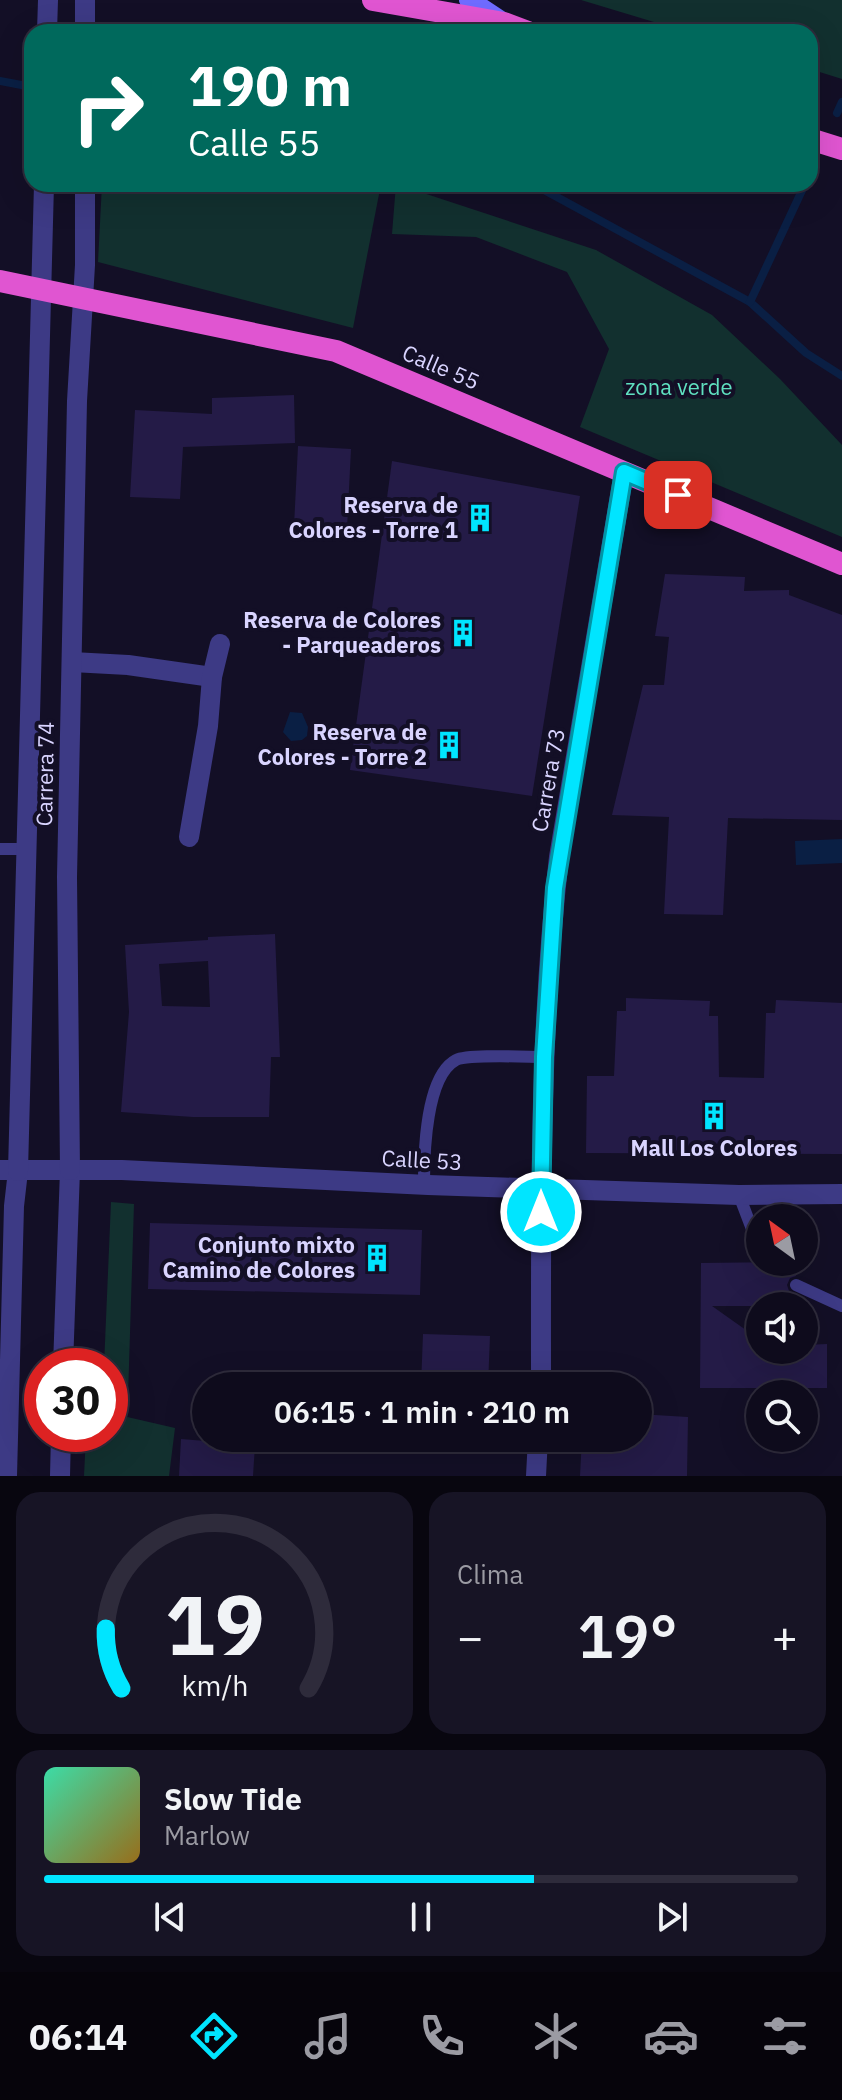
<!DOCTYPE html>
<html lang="es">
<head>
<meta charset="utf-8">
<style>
	body { margin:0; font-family:"IBM Plex Sans",sans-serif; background:#171425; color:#f1f3f6; height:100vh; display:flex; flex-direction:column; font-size:30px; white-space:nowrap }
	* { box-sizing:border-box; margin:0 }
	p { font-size:26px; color:#9b9ba3 }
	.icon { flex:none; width:44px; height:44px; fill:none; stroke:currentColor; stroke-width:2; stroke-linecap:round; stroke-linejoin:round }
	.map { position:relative; height:1476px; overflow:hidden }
	.panel { display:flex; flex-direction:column; gap:16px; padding:16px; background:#08060f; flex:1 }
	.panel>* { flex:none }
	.guide { position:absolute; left:24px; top:24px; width:794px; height:168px; border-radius:24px; box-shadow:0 8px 32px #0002,0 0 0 2px #2e2b3b; background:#00695c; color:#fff; overflow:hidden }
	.needle { width:52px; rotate:327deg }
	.fabs { position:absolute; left:746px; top:1204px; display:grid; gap:16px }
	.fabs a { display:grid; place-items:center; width:72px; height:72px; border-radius:50%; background:#0e0b1c; box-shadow:0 8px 32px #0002,0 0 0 2px #2e2b3b; font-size:40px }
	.speed { position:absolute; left:24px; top:1348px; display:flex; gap:16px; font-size:40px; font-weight:700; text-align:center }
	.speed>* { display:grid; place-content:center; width:104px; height:104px; border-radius:50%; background:#0e0b1c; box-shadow:0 8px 32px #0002,0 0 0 2px #2e2b3b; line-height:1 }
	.speed .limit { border:12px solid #d22; background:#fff; color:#111 }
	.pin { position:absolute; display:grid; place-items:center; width:68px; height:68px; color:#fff; margin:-34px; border-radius:16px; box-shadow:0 4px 12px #0006 }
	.me { position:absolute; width:88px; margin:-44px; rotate:0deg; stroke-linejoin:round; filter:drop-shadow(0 0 6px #0008) }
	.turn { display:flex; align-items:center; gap:28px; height:168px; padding:0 32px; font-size:36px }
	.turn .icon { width:104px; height:104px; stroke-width:2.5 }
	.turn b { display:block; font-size:56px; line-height:68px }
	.big { font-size:60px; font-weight:600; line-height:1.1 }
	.panel .card { flex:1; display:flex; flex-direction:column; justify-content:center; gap:12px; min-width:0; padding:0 28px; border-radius:24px; background:#171425 }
	.panel .dial { align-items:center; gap:0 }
	.dial svg { height:208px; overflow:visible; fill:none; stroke:#2e2b3b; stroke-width:7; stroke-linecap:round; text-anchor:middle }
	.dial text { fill:#f1f3f6; stroke:none }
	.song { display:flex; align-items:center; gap:24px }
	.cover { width:96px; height:96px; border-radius:12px; background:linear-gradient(135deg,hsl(160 70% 55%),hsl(40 70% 35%)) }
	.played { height:8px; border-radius:4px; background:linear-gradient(90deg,#00e5ff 65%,#2e2b3b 65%) }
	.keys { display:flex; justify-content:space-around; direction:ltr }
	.heat { display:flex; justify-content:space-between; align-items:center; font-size:44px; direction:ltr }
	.panel .tiles { flex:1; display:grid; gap:16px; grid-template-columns:1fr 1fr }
	.card:last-child { grid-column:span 2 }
	.trip { position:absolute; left:192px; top:1372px; width:460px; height:80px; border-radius:40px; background:#0e0b1c; box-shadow:0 8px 32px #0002,0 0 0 2px #2e2b3b; font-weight:600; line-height:80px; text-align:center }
	.tab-bar { display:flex; height:128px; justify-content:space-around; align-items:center; background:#06040b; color:#9b9ba3 }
	.tab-bar .icon { width:56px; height:56px }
	.tab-bar .active { color:#00e5ff }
	.tab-bar b { font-size:36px; color:#f1f3f6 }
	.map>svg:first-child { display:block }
</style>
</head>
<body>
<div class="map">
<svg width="842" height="1476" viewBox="0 0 842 1476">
	<rect width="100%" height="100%" fill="#130f26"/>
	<!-- green -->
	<g fill="#12302f">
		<polygon points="581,0 842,0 842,79 810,69 810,32 687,32"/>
		<polygon points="102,184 381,184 353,328 98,262"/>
		<polygon points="396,184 596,250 712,315 780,379 842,445 842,537 580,427 609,349 567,272 476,237 392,234"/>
		<polygon points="111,1202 134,1204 128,1398 110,1396 110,1366 104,1366"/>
		<polygon points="110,1413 175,1428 169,1476 84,1476 86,1434 110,1434"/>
	</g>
	<!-- water -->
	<g fill="#0a1f44">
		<polygon points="290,712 302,713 308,727 307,736 302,740 291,741 283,732"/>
		<polygon points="842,839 842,863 796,865 795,841"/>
	</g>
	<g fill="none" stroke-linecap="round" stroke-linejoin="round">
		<!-- stream -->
		<g stroke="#0a1f44" stroke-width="8">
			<polyline points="0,81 32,87"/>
			<polyline points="837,113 842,102"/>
			<polyline points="533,184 750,302 806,353 842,376"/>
			<polyline points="750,302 805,184"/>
		</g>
	</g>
	<!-- building -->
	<g fill="#241b47" fill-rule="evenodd">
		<polygon points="294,395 295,443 183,447 180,499 130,497 135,410 212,414 212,398"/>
		<polygon points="298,446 351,449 347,529 294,526"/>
		<polygon points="392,461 580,496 532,796 350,770"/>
		<polygon points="665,574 745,577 744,591 789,590 789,595 842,615 842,820 728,818 723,915 664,914 669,817 612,815 643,685 664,685 669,637 655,636"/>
		<path d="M275 934 280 1057H271L269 1117H193L121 1112 129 1012 125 945 208 940V937ZM208 961 210 1007 162 1006 159 964Z"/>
		<polygon points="626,998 710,1001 709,1016 718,1016 719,1077 764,1078 766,1013 775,1013 776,1000 842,1003 842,1154 586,1153 587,1076 614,1076 617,1011 626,1011"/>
		<polygon points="150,1223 422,1230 420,1295 148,1289"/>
		<polygon points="795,1262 796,1276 790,1278 787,1285 789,1291 795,1295 795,1306 712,1306 760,1340 760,1350 804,1350 804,1345 827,1344 827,1388 700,1388 701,1263"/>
		<polygon points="423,1334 490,1336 488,1386 421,1386"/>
		<polygon points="638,1414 688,1417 687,1476 580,1476 582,1438 638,1438"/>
		<polygon points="181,1439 255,1445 253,1476 179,1476"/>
	</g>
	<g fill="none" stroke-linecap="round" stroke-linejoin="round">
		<!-- service -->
		<g stroke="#3d3a85" stroke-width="12">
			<polyline points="0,849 26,849"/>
			<path d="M424 1183C424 1152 426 1076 456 1060 468 1054 527 1057 544 1057"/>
			<polyline points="739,1195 760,1250"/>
			<polyline points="796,1285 842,1306"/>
		</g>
		<!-- minor -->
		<g stroke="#3d3a85" stroke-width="20">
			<polyline points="72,662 128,665 212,677"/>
			<polyline points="189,837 208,726 212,677 220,644"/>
			<polyline points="63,1366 70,1170"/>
			<path d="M541 1386C541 1209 539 1033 559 857L624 472"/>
			<polyline points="7,1476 14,1206 18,1171"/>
			<polyline points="60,1476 61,1434"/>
			<polyline points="536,1476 538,1438"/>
		</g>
		<!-- tertiary -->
		<g stroke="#3d3a85" stroke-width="20">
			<polyline points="47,32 48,0"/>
			<polyline points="85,32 85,0"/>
			<polyline points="0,1170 122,1170 428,1185 739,1195 842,1194"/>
			<polyline points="70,1170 67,877 77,401 85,265 85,184"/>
			<polyline points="18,1171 44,184"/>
		</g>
		<!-- secondary -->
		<polyline stroke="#6f6bff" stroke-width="20" points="469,0 504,23"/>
		<!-- trunk -->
		<g stroke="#e055d1" stroke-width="22">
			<polyline points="373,0 504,23 528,32"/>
			<polyline points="810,139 842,149"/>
			<polyline points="0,281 336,351 842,564"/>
		</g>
	</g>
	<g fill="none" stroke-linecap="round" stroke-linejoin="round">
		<defs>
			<polyline id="route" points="541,1212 544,1057 555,888 624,472 678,495"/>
		</defs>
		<!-- route casing -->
		<use href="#route" stroke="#0095a6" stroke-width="20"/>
		<!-- route -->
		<use href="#route" stroke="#00e5ff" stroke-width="14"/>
	</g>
	<!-- icons -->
	<defs>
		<symbol id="building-bare" viewBox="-9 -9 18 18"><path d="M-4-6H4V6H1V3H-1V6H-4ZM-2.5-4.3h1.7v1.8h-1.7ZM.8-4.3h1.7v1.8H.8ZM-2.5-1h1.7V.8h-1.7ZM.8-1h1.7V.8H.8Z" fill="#00e5ff" stroke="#130f26" stroke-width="2.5" paint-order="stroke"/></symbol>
	</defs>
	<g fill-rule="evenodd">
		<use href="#building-bare" x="460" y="498" width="40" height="40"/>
		<use href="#building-bare" x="443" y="613" width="40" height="40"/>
		<use href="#building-bare" x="429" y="725" width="40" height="40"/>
		<use href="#building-bare" x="694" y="1096" width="40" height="40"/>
		<use href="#building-bare" x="357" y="1238" width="40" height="40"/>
	</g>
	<g text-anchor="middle" stroke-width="8" stroke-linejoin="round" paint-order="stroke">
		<!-- street labels -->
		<g font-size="22" fill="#d9d4ff" stroke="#130f26">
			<text transform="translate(441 367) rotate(23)" y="8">Calle 55</text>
			<text transform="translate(45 774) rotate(-89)" y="8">Carrera 74</text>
			<text transform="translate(548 780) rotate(-80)" y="8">Carrera 73</text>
			<text transform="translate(422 1160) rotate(3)" y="8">Calle 53</text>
		</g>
		<!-- park labels -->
		<g font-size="22" fill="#5fe0c0" stroke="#130f26">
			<text x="679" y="395">zona verde</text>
		</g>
		<!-- poi labels -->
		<g font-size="22" font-weight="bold" fill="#d9d4ff" stroke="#130f26" text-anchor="end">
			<text x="458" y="513">Reserva de<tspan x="458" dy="25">Colores - Torre 1</tspan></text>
			<text x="441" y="628">Reserva de Colores<tspan x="441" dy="25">- Parqueaderos</tspan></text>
			<text x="427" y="740">Reserva de<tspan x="427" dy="25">Colores - Torre 2</tspan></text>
			<text x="714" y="1156" text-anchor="middle">Mall Los Colores</text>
			<text x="355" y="1253">Conjunto mixto<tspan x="355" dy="25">Camino de Colores</tspan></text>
		</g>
	</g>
</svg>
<div class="fabs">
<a><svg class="needle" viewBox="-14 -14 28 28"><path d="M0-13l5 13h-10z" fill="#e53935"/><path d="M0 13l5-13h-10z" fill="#9b9ba3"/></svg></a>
<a><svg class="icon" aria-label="sound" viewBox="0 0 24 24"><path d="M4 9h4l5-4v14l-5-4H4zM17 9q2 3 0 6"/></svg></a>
<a><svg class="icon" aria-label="search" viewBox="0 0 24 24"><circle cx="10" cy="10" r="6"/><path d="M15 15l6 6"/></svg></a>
</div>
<div class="speed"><div class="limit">30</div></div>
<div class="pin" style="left:678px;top:495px;background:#d93025"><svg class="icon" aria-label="arrive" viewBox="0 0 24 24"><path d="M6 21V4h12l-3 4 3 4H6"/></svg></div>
<svg class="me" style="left:541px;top:1212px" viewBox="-20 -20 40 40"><circle r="17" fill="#00e5ff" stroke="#fff" stroke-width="3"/><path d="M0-11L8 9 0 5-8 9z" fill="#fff"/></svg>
<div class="trip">06:15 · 1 min · 210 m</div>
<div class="guide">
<div class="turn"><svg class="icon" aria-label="right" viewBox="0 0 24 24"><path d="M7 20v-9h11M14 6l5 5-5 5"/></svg><div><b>190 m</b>Calle 55</div></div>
</div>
</div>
<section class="panel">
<div class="tiles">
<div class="card dial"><svg viewBox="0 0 100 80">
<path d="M14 69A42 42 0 1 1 86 69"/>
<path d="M14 69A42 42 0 0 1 8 46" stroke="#00e5ff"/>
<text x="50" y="56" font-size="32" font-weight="700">19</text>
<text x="50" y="72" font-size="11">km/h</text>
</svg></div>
<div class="card"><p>Clima</p>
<div class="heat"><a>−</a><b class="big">19°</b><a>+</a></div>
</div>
<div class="card">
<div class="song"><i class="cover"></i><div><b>Slow Tide</b><p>Marlow</p></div></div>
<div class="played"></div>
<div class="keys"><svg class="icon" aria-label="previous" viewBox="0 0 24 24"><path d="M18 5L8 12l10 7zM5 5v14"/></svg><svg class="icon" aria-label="pause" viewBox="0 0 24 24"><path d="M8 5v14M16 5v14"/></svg><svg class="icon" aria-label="next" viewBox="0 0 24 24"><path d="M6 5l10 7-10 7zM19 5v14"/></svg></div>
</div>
</div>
</section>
<nav class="tab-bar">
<b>06:14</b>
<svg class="icon active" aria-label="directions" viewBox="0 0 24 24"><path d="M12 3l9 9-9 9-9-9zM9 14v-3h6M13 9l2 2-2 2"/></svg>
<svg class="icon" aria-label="music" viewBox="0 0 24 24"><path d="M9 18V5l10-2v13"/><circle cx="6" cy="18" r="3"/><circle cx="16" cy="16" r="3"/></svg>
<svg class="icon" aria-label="phone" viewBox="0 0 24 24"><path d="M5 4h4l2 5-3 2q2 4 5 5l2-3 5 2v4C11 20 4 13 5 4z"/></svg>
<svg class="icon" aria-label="climate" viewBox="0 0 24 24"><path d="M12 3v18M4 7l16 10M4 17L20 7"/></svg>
<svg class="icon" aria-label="car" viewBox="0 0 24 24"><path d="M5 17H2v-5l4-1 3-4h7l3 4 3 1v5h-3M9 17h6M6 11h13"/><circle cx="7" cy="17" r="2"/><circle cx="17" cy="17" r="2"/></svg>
<svg class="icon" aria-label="filters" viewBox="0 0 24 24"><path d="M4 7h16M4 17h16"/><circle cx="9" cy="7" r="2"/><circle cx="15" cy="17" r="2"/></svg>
</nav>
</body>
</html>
